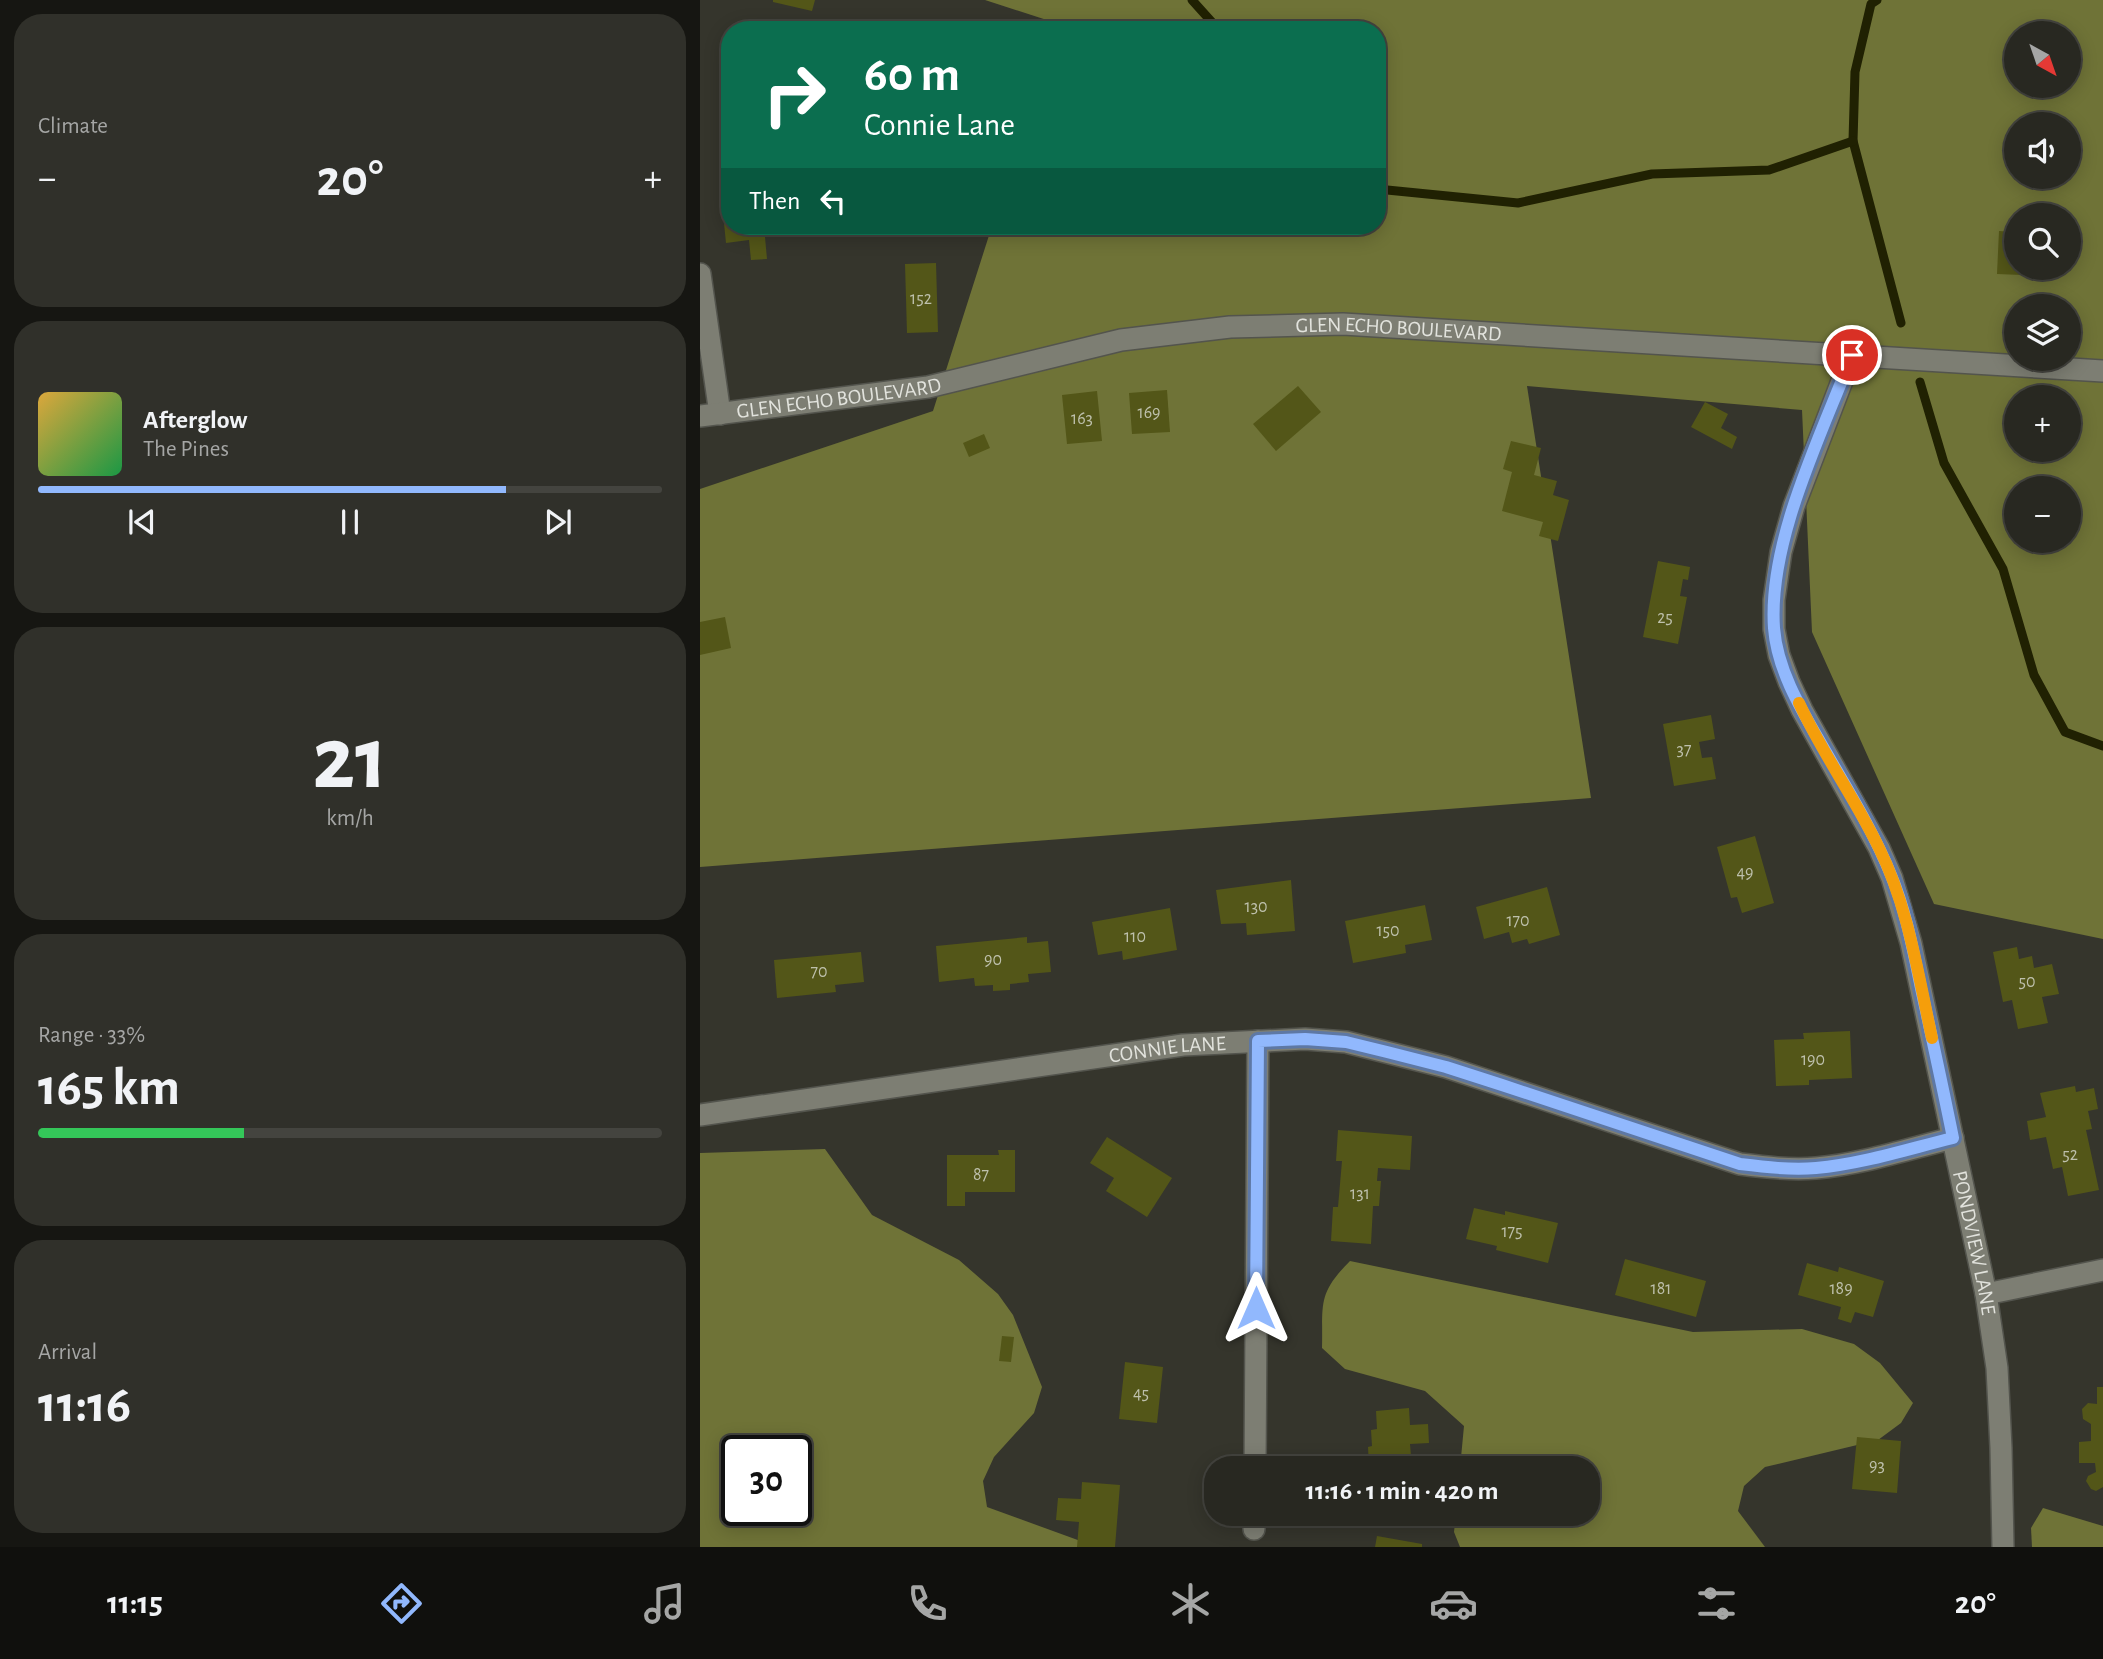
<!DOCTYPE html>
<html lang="en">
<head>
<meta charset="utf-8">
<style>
	body { margin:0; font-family:"Alegreya Sans",sans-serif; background:#30302a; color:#f1f3f6; height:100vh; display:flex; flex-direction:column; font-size:26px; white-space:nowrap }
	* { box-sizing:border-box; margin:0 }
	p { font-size:23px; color:#a5a6a5 }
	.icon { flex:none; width:38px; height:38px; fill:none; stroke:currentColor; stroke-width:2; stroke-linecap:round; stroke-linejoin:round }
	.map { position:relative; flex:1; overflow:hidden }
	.drawer { display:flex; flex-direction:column; gap:14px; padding:14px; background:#161612; width:700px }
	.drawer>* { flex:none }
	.guide { position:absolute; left:21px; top:21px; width:665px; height:214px; border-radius:28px; box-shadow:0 4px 18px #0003,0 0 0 2px #44443f; background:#0b6e4f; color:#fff; overflow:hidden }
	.needle { width:46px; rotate:140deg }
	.tools { position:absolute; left:1304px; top:21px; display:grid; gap:14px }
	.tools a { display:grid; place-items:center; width:77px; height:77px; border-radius:50%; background:#282821; box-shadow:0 4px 18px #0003,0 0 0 2px #44443f; font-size:35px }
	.speed { position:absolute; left:21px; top:1435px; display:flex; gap:14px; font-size:35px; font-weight:700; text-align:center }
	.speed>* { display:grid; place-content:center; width:91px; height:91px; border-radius:50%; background:#282821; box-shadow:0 4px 18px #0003,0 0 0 2px #44443f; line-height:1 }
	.speed .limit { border:4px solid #111; border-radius:10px; background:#fff; color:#111 }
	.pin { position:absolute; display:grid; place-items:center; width:60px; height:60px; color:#fff; margin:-30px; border:4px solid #fff; border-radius:50%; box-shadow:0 2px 7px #0007 }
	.me { position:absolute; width:77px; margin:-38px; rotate:0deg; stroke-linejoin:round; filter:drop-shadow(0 0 5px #0008) }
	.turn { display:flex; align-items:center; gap:24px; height:147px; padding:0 28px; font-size:32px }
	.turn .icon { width:91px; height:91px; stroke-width:2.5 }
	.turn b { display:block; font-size:49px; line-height:60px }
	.then { display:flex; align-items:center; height:66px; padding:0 28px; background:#0003; gap:14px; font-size:26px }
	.big { font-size:52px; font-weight:700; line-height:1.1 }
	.drawer .tile { flex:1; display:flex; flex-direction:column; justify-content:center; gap:10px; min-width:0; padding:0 24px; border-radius:28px; background:#30302a }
	.drawer .dial { align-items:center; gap:0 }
	.dial b { font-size:91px; line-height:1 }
	.song { display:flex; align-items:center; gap:21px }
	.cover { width:84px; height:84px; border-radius:10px; background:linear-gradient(135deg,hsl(40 70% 55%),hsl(140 70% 35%)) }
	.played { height:7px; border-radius:4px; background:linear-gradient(90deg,#91b8fd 75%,#44443f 75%) }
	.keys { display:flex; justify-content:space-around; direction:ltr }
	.heat { display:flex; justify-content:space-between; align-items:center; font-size:38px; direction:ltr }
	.charge { height:10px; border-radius:5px; background:linear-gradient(90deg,#34c759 33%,#44443f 0) }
	.trip { position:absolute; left:504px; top:1456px; width:396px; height:70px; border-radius:28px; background:#282821; box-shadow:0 4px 18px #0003,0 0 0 2px #44443f; font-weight:700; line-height:70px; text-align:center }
	.tabs { display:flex; height:112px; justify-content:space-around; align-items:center; background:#10100d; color:#a5a6a5 }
	.tabs .icon { width:49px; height:49px }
	.tabs .on { color:#91b8fd }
	.tabs b { font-size:32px; color:#f1f3f6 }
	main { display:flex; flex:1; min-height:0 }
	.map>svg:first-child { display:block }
</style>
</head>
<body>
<main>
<section class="drawer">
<div class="tile"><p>Climate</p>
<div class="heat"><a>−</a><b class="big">20°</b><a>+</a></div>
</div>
<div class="tile">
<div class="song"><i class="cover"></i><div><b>Afterglow</b><p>The Pines</p></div></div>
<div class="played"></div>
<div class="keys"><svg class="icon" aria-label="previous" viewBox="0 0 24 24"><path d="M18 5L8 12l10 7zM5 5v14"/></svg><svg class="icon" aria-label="pause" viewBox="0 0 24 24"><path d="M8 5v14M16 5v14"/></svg><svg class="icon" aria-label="next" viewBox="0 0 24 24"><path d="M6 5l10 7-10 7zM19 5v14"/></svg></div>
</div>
<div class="tile dial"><b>21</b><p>km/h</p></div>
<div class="tile"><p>Range · 33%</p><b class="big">165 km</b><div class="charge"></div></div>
<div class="tile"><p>Arrival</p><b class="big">11:16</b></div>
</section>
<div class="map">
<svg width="1403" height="1547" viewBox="0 0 1403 1547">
	<rect width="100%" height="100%" fill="#35352c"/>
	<!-- forest -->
	<g fill="#6f7337" fill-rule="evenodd">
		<path d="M285 0H1403V939L1234 904 1112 632 1102 410 827 386 891 798 0 867V489L233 411 292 226H677V30H355L356 23ZM1316 33H1368V86H1316ZM1316 124H1368V177H1316ZM1316 215H1368V268H1316ZM1316 306H1368V359H1316ZM1316 397H1368V450H1316ZM1316 488H1368V541H1316Z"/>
		<path d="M125 1149 172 1215 259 1260 298 1294 313 1315 342 1387 334 1413 294 1457 283 1481 287 1507 397 1547H0V1153ZM37 1451H96V1510H37Z"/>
		<path d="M650 1261 993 1332 1102 1329 1154 1344 1180 1363 1213 1403 1201 1423 1178 1440 1065 1467 1044 1486 1038 1511 1065 1547H760L754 1532 756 1514H887V1468H760L764 1426 725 1391 645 1369 622 1348C623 1304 617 1294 650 1261Z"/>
		<polygon points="1343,1508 1403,1526 1403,1547 1332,1547 1331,1528"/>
	</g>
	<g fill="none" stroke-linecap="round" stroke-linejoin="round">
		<!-- stream -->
		<g stroke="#202102" stroke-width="9">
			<polyline points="492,0 519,30"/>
			<polyline points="1177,0 1171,4 1155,72 1153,141 1201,323"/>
			<polyline points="677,189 818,203 952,174 1069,170 1153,141"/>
			<polyline points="1220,382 1244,463 1303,569 1334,675 1365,732 1403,746"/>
		</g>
	</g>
	<!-- building -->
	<g fill="#535618">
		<polygon points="73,0 115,0 112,11 73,2"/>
		<polygon points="30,212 30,226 64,226 67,259 51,260 49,240 26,243 23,213"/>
		<polygon points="1299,231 1316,232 1316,268 1344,268 1344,276 1297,274"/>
		<polygon points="236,263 238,332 207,333 205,264"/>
		<polygon points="598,386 621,412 576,451 553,424"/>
		<polygon points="467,390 470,432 432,434 429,393"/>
		<polygon points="397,391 402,441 367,444 362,395"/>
		<polygon points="1005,402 1028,414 1021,428 1037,437 1032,449 991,427"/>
		<polygon points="284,434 290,448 269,457 263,443"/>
		<polygon points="811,441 841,448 834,475 857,481 853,495 869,500 858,541 839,536 843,522 802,511 812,472 803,469"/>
		<polygon points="958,561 990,567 988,580 983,579 980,596 987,597 978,644 943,637"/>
		<polygon points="25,617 31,648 0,655 0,622"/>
		<polygon points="1011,715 1015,739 999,742 1002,758 1012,757 1016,779 974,786 963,724"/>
		<polygon points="1055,836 1074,903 1042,913 1037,897 1031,898 1017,847"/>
		<polygon points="591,880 595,931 547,935 546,923 521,924 516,890"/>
		<polygon points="847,887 860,935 829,944 827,939 812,943 809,932 784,939 776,907"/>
		<polygon points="725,905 732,940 705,945 706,953 653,963 645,921"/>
		<polygon points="470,908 477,950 423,960 422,951 398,955 392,922"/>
		<polygon points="327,937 327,943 348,941 351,972 328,974 329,982 310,984 310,990 293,991 293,985 275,986 274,978 239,982 236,946"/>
		<polygon points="1317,947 1319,959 1332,956 1334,968 1352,964 1359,994 1342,997 1348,1023 1318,1029 1312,1000 1303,1002 1293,952"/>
		<polygon points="161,952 164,982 135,985 136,992 77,998 74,960"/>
		<polygon points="1150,1031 1152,1078 1109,1080 1109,1085 1076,1086 1074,1040 1104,1039 1103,1033"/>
		<polygon points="1375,1086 1376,1092 1394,1088 1398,1109 1388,1111 1392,1129 1386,1130 1399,1190 1368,1196 1362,1167 1353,1169 1346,1137 1330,1140 1327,1121 1346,1117 1340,1093"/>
		<polygon points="638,1130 712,1136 710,1170 678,1168 677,1181 681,1181 679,1206 673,1206 671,1244 631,1241 633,1207 638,1207 642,1161 636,1161"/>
		<polygon points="407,1137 472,1178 447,1217 406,1191 414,1178 390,1163"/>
		<polygon points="298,1150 315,1150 315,1192 265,1192 265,1206 247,1206 247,1155 299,1155"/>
		<polygon points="774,1208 805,1215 805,1211 858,1223 848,1263 796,1250 797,1246 766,1239"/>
		<polygon points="925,1259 1006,1281 996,1317 915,1295"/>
		<polygon points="1107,1263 1138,1272 1139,1267 1184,1281 1173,1317 1155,1312 1151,1323 1138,1319 1141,1307 1098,1295"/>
		<polygon points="302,1336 314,1337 311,1362 299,1361"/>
		<polygon points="425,1362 463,1367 457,1423 419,1419"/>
		<polygon points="1397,1387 1403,1387 1403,1487 1396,1491 1391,1489 1386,1481 1388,1476 1396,1472 1395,1463 1379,1463 1379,1442 1391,1441 1391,1424 1383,1419 1382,1409 1388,1403 1397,1404"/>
		<polygon points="709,1408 710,1425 728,1424 729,1443 710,1444 712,1468 669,1468 668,1447 672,1446 671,1430 677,1429 676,1411"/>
		<polygon points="1157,1437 1201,1441 1197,1493 1152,1489"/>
		<polygon points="382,1482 420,1485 415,1547 377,1547 379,1522 356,1520 358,1498 381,1499"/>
		<polygon points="677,1536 722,1544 722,1547 675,1547"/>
	</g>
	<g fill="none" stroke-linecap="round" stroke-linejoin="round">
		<defs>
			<g id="street">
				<polyline points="0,274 20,414"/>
				<path id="s1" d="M1152 355 1094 506 1081 552 1074 600V629L1079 655 1089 682 1102 710 1179 848 1192 878 1211 943 1286 1294 1297 1368 1301 1448 1303 1547"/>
				<path id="s2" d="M0 416 228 387 421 340 530 327 643 324 1403 371"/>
				<path id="s3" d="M0 1115 483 1045 605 1039 646 1042 746 1067 1040 1164C1065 1167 1090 1170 1116 1168 1162 1164 1208 1149 1253 1138"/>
				<polyline points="1286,1294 1403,1270"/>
				<polyline points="555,1468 558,1041"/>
				<polyline points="554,1529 554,1514"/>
			</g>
		</defs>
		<!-- street casing -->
		<use href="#street" stroke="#53544d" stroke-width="24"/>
		<!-- street -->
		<use href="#street" stroke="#7d7e73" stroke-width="21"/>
	</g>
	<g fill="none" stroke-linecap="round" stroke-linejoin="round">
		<defs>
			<path id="route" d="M556 1308 558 1041 605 1039 646 1042 687 1052 746 1067 802 1085 1040 1164C1065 1167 1090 1170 1116 1168 1162 1164 1208 1149 1253 1138 1243 1088 1232 1038 1221 988 1213 950 1206 911 1191 875 1172 828 1144 784 1119 740 1099 706 1077 668 1074 628 1068 541 1121 436 1152 355"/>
		</defs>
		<!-- route casing -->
		<use href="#route" stroke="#5e78a4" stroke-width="18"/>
		<!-- route -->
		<use href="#route" stroke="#91b8fd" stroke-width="12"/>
		<!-- slow -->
		<path stroke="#f59e0b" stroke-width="12" d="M1099 703C1122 753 1155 798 1179 848 1208 906 1218 974 1232 1038"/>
	</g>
	<g text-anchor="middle" stroke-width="7" stroke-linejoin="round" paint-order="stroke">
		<!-- number labels -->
		<g font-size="18" fill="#bec0ac">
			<text x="221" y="304">152</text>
			<text x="449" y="418">169</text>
			<text x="382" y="424">163</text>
			<text x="965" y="623">25</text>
			<text x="984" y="755">37</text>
			<text x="1045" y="878">49</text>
			<text x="556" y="912">130</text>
			<text x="818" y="926">170</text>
			<text x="688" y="936">150</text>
			<text x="435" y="942">110</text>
			<text x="293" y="965">90</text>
			<text x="119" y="977">70</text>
			<text x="1327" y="987">50</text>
			<text x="1113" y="1065">190</text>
			<text x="1370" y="1160">52</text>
			<text x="281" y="1180">87</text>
			<text x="660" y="1199">131</text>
			<text x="812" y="1237">175</text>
			<text x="961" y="1294">181</text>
			<text x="1141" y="1294">189</text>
			<text x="441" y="1399">45</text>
			<text x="1177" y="1471">93</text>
		</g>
		<!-- street labels -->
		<g font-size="21" fill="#e2e3dd" stroke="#2b2b23">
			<text dy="7" stroke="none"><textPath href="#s2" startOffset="707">GLEN ECHO BOULEVARD</textPath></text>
			<text dy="7" stroke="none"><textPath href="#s2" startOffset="140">GLEN ECHO BOULEVARD</textPath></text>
			<text dy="7" stroke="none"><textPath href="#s3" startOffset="472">CONNIE LANE</textPath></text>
			<text dy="7" stroke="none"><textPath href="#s1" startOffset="938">PONDVIEW LANE</textPath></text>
		</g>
	</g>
</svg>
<div class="tools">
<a><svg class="needle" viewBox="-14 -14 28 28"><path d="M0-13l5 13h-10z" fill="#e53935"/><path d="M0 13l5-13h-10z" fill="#a5a6a5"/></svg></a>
<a><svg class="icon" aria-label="sound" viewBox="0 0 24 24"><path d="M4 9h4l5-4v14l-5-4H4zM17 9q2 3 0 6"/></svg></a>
<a><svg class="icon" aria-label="search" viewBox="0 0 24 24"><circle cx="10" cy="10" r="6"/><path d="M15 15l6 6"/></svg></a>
<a><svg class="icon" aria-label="layers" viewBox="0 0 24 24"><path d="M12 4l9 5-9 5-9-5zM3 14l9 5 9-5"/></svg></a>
<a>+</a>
<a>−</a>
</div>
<div class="speed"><div class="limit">30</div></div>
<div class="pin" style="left:1152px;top:355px;background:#d93025"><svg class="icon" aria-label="arrive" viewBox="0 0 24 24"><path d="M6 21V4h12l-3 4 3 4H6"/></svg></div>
<svg class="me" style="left:556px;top:1308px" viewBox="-20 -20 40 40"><path d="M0-17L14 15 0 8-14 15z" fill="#91b8fd" stroke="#fff" stroke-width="4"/></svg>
<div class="trip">11:16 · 1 min · 420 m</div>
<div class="guide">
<div class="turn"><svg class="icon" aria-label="right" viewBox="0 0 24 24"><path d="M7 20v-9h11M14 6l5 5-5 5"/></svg><div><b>60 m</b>Connie Lane</div></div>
<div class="then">Then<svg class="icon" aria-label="left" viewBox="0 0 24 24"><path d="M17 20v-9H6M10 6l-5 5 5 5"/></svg></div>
</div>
</div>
</main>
<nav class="tabs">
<b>11:15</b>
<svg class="icon on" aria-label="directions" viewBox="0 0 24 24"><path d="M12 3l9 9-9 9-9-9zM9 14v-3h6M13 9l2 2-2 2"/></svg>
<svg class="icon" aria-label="music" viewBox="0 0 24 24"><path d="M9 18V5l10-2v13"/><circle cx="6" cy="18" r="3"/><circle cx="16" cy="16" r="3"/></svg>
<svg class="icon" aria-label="phone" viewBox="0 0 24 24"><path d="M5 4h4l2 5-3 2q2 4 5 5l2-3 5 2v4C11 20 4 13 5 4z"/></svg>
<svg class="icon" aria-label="climate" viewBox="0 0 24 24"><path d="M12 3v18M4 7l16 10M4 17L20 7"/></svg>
<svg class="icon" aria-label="car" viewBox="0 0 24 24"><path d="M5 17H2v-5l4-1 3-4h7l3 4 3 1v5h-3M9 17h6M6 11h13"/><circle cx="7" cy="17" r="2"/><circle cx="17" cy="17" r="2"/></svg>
<svg class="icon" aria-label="filters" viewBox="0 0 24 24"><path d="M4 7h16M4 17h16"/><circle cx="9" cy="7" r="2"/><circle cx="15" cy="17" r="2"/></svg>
<b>20°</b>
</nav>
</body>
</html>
